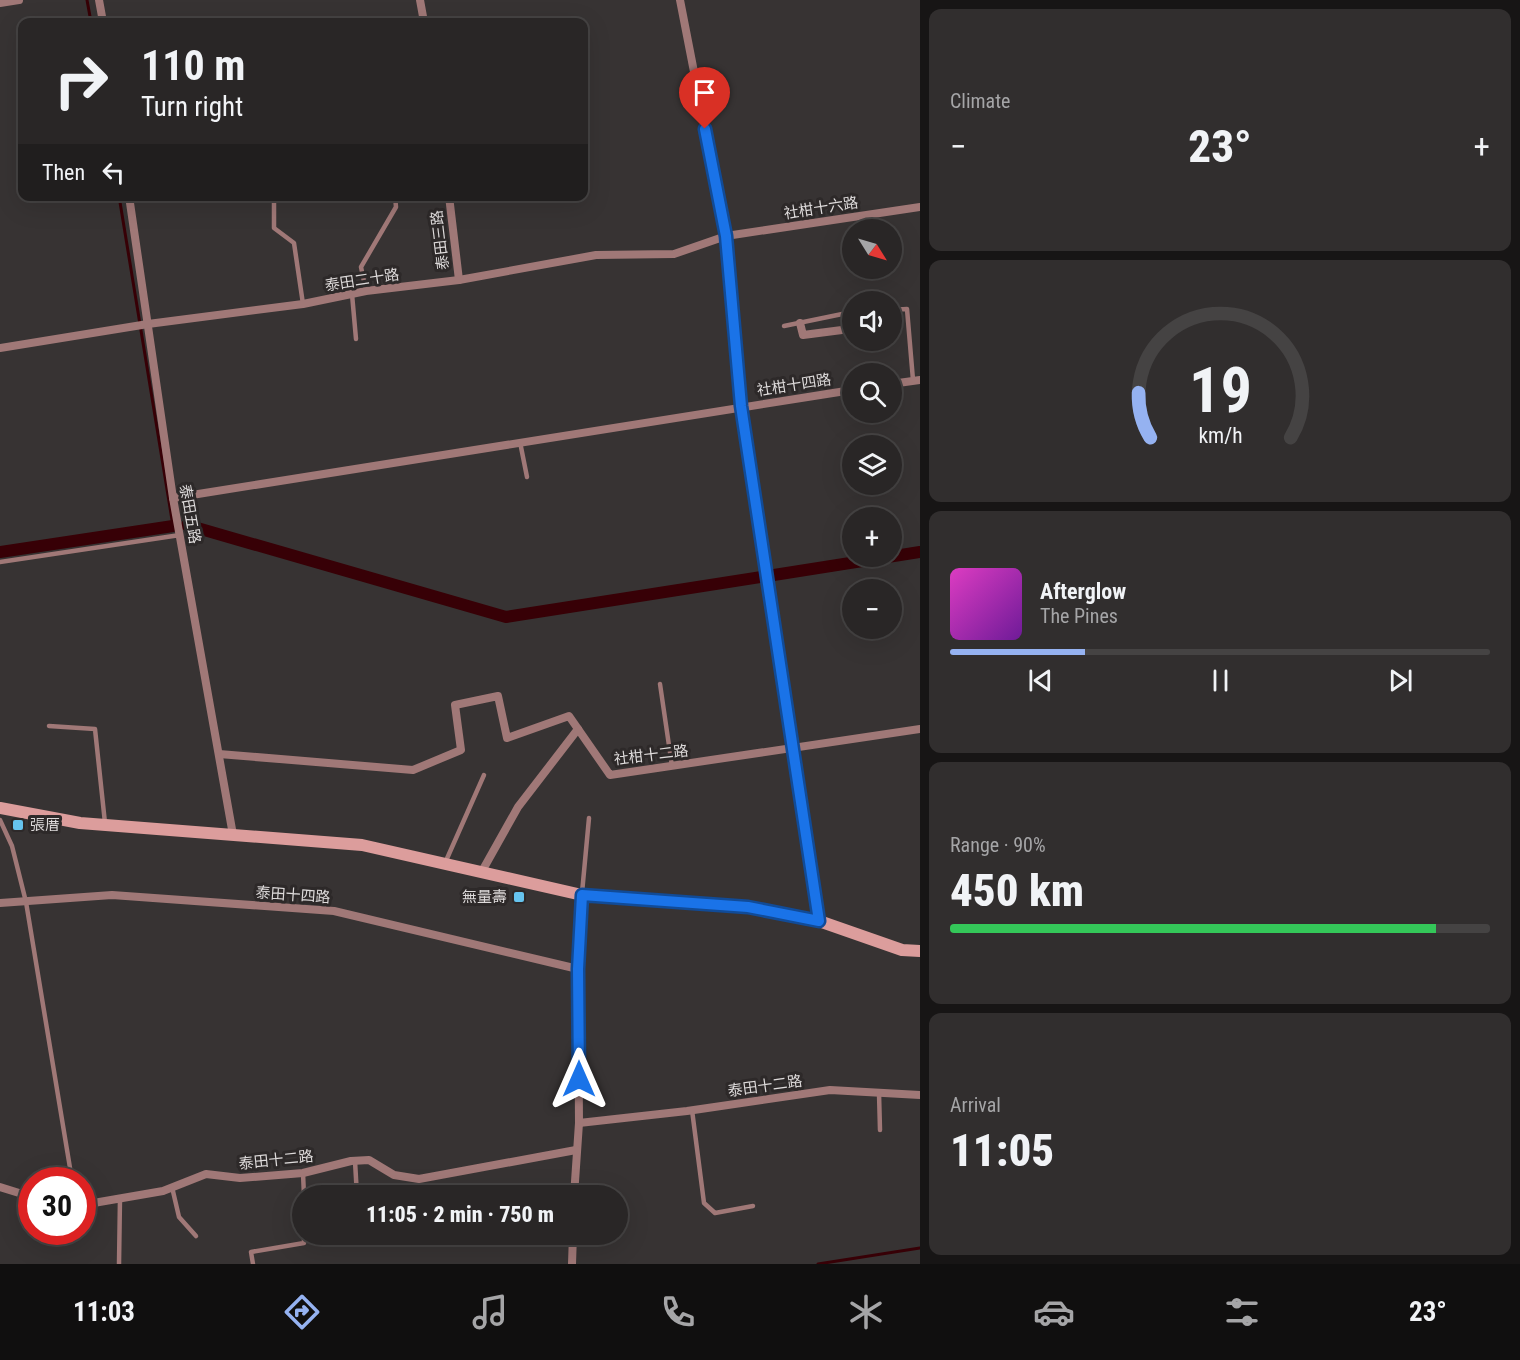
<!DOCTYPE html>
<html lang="en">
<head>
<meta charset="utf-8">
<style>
	body { margin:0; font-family:"Roboto Condensed","Noto Sans TC",sans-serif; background:#312e2e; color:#f1f3f6; height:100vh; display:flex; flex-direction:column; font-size:22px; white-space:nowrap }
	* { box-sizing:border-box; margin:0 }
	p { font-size:20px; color:#a5a5a7 }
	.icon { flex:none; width:33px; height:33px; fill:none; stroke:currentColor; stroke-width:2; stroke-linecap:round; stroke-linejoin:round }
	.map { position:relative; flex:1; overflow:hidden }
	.panel { display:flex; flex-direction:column; gap:9px; padding:9px; background:#171515; width:600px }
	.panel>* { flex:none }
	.hud { position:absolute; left:18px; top:18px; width:570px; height:183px; border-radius:12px; box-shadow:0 6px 24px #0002,0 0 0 2px #454343; background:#292626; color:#f1f3f6; overflow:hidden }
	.needle { width:39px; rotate:127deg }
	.fabs { position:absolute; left:842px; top:219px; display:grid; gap:12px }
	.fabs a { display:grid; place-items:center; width:60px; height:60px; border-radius:50%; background:#292626; box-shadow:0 6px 24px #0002,0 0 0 2px #454343; font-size:30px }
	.speed { position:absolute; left:18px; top:1167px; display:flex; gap:12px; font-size:30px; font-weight:700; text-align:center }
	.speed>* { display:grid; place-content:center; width:78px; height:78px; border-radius:50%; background:#292626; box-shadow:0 6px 24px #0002,0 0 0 2px #454343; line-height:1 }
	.speed .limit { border:9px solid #d22; background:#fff; color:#111 }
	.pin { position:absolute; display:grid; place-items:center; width:51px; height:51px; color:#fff; margin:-62px -26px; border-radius:50% 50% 50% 0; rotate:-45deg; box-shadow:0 0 6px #0007 }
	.pin .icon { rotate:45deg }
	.me { position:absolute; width:66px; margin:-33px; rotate:0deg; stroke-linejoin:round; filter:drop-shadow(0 0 4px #0008) }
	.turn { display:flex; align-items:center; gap:21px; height:126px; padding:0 24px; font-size:27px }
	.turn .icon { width:78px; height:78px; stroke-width:2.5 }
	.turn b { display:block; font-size:42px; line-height:51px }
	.then { display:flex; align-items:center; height:57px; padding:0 24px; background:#0003; gap:12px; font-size:22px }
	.big { font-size:45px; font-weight:800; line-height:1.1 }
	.panel .card { flex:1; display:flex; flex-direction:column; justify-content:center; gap:9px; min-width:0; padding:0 21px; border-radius:12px; background:#312e2e }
	.panel .dial { align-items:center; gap:0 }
	.dial svg { height:156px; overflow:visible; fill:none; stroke:#454343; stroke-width:7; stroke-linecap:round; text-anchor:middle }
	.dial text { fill:#f1f3f6; stroke:none }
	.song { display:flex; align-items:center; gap:18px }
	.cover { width:72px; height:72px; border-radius:9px; background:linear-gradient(135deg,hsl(310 70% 55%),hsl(280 70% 35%)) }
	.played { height:6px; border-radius:3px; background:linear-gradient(90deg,#95b2f1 25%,#454343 25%) }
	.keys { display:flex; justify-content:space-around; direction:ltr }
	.heat { display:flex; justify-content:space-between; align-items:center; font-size:33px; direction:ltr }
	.charge { height:9px; border-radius:4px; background:linear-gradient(90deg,#34c759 90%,#454343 0) }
	.trip { position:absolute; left:292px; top:1185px; width:336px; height:60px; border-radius:30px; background:#292626; box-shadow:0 6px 24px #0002,0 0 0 2px #454343; font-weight:800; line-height:60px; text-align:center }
	.tab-bar { display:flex; height:96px; justify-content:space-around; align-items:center; background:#100f0f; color:#a5a5a7 }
	.tab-bar .icon { width:42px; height:42px }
	.tab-bar .on { color:#95b2f1 }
	.tab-bar b { font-size:27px; color:#f1f3f6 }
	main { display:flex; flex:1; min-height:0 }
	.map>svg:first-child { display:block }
</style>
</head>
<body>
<main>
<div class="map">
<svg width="920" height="1264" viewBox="0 0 920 1264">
	<rect width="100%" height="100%" fill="#373333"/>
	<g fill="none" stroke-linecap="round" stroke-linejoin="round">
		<!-- stream -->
		<g stroke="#370006" stroke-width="3">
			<polyline points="87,0 91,22"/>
			<polyline points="119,196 173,526"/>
			<polyline points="818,1264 920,1248"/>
		</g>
		<!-- canal -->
		<g stroke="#370006" stroke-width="12">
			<polyline points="187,525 506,617 920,552"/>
			<polyline points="0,552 173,526"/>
		</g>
		<!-- lane -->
		<g stroke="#a07877" stroke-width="4.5">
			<polyline points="274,196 274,228 294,243 303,304"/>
			<polyline points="366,291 361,267 396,207 395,196"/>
			<polyline points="352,294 356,339"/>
			<polyline points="891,310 907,309 913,380"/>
			<polyline points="784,326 852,312"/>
			<polyline points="520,442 527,477"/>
			<polyline points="0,562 180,535"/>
			<polyline points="660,684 672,766"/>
			<polyline points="49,726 95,729 105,823"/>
			<polyline points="0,820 12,846 26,902 72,1180"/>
			<polyline points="445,863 484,775"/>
			<polyline points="582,893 589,818"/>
			<polyline points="879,1093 880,1130"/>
			<polyline points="692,1110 704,1203 715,1213 753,1206"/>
			<polyline points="355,1161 357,1196"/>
			<polyline points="303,1173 304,1196"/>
			<polyline points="172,1187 179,1217 196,1236"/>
			<polyline points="119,1264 120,1198"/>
			<polyline points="253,1264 251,1252 304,1243 304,1234"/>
		</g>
		<!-- street -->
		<g stroke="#a07877" stroke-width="8">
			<polyline points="99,0 103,22"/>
			<polyline points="420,0 424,22"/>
			<polyline points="680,0 726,236 741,406 819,921"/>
			<polyline points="0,3 19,0"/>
			<polyline points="129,196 173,498 233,835"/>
			<polyline points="449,196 459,280"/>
			<polyline points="800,323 803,335 842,330"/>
			<polyline points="0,348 148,324 303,304 366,291 459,280 596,255 674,254 726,236 920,207"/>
			<polyline points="891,384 920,380"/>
			<polyline points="173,498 852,390"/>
			<polyline points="219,754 413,770 461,750 455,705 498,696 507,738 569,716 610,775 920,729"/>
			<polyline points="481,873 518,807 578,729"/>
			<polyline points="0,903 112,895 334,911 578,969"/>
			<polyline points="579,1123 687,1111 830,1090 920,1095"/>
			<polyline points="0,1187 32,1197"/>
			<polyline points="574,1196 579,1123 578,969 582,895"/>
			<polyline points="82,1205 163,1191 206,1174 240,1178 303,1173 351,1161 369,1160 394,1175 419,1179 576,1150"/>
			<polyline points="572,1264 573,1234"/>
		</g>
		<!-- secondary -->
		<polyline stroke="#dc9d9c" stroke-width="12" points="0,808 80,823 362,845 582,895 748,907 819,921 902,950 920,951"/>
	</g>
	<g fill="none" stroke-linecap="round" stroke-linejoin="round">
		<defs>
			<polyline id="route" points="579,1079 578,969 582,895 748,907 819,921 741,406 726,236 705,129"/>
		</defs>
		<!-- route casing -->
		<use href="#route" stroke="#114b97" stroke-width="15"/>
		<!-- route -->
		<use href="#route" stroke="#1a73e8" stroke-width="10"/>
	</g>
	<!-- markers -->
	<g fill="#66c4ef" stroke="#2d2929" stroke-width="2">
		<rect x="12" y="819" width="12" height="12" rx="3"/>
		<rect x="513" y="891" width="12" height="12" rx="3"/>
	</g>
	<g text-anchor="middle" stroke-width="6" stroke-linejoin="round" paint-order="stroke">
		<!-- street labels -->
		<g font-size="15" fill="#dedbdb" stroke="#2d2929">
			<text transform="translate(821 208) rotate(-9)" y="5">社柑十六路</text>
			<text transform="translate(440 240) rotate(-97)" y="5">泰田三路</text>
			<text transform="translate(362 280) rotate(-9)" y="5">泰田二十路</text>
			<text transform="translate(794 385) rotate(-9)" y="5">社柑十四路</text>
			<text transform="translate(190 514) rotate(80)" y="5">泰田五路</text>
			<text transform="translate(651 755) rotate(-7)" y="5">社柑十二路</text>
			<text transform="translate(293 895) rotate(4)" y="5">泰田十四路</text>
			<text transform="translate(765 1086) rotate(-8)" y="5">泰田十二路</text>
			<text transform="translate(276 1160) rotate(-6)" y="5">泰田十二路</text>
		</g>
		<!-- poi labels -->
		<g font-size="15" fill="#dedbdb" stroke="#2d2929" text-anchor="start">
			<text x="30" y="830">張厝</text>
			<text x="507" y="902" text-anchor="end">無量壽</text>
		</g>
	</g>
</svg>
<div class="fabs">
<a><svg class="needle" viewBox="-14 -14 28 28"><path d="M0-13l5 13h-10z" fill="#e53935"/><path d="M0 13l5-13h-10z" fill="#a5a5a7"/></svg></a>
<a><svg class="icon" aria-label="sound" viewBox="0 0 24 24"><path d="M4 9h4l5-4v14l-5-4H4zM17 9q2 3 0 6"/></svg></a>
<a><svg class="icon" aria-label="search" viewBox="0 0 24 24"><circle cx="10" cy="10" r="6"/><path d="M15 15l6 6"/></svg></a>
<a><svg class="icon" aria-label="layers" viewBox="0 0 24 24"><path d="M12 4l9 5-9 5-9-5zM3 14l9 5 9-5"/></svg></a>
<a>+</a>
<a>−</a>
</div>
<div class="speed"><div class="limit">30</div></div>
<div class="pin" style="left:705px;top:129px;background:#d93025"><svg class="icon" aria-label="arrive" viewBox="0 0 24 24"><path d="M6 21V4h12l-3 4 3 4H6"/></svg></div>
<svg class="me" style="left:579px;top:1079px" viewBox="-20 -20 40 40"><path d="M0-17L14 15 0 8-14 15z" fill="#1a73e8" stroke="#fff" stroke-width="4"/></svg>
<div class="trip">11:05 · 2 min · 750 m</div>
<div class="hud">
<div class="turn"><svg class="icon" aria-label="right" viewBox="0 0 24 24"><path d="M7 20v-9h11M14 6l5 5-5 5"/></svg><div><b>110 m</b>Turn right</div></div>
<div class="then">Then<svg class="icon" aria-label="left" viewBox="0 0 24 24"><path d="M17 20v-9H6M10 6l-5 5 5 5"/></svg></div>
</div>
</div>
<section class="panel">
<div class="card"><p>Climate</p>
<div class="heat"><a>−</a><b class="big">23°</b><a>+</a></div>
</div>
<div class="card dial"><svg viewBox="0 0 100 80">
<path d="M14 69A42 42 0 1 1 86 69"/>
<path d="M14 69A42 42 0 0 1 8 46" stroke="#95b2f1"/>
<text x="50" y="56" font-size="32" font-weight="700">19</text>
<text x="50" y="72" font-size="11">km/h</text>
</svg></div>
<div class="card">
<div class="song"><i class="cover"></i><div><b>Afterglow</b><p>The Pines</p></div></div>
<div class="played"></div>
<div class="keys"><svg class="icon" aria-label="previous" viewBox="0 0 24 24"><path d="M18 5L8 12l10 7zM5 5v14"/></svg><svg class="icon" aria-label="pause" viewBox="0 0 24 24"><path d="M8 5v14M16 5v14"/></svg><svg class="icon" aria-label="next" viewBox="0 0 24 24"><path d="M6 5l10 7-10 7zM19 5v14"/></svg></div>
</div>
<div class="card"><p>Range · 90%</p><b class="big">450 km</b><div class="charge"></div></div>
<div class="card"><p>Arrival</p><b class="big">11:05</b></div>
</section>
</main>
<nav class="tab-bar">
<b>11:03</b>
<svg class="icon on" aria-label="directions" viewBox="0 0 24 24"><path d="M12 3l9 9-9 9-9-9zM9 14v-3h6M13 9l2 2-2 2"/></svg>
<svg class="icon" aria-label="music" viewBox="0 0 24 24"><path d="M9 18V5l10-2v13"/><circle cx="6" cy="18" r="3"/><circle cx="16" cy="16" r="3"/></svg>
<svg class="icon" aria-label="phone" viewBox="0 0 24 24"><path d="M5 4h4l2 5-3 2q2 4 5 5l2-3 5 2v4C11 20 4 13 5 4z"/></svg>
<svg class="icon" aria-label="climate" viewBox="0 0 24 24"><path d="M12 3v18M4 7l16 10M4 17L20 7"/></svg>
<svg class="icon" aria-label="car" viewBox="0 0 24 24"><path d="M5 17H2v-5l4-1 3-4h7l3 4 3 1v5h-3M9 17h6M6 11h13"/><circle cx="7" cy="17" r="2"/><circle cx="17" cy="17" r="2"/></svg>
<svg class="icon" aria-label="filters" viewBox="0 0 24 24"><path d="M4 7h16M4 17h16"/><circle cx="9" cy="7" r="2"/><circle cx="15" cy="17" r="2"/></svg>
<b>23°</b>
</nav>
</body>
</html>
